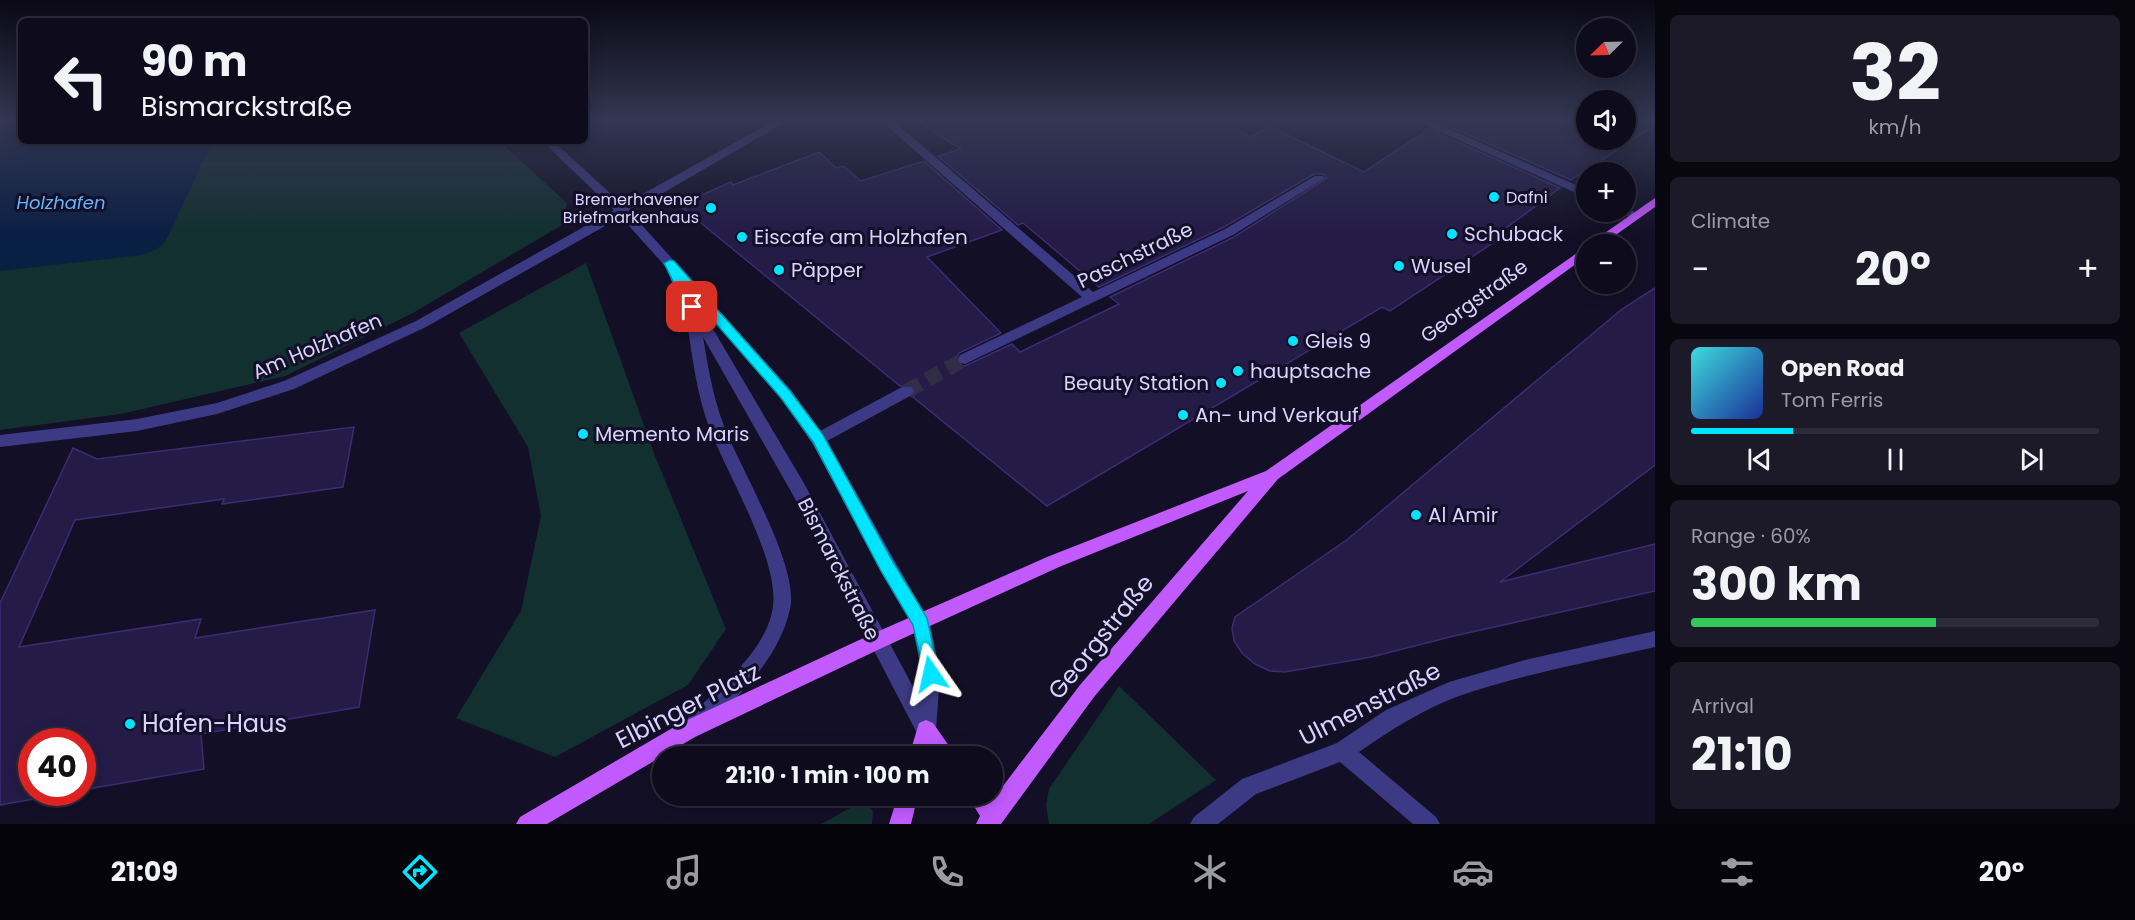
<!DOCTYPE html>
<html lang="en">
<head>
<meta charset="utf-8">
<style>
	body { margin:0; font-family:Poppins,sans-serif; background:#1c1929; color:#f1f3f6; height:100vh; display:flex; flex-direction:column; font-size:22px; white-space:nowrap }
	* { box-sizing:border-box; margin:0 }
	p { font-size:20px; color:#9b9ba3 }
	.icon { flex:none; width:33px; height:33px; fill:none; stroke:currentColor; stroke-width:2; stroke-linecap:round; stroke-linejoin:round }
	.map { position:relative; flex:1; overflow:hidden }
	.side { display:flex; flex-direction:column; gap:15px; padding:15px; background:#08060f; width:480px }
	.side>* { flex:none }
	.top-card { position:absolute; left:18px; top:18px; width:570px; height:126px; border-radius:9px; box-shadow:0 3px 15px #0003,0 0 0 2px #2e2b3b; background:#0e0b1c; color:#f1f3f6; overflow:hidden }
	.needle { width:39px; rotate:247deg }
	.buttons { position:absolute; left:1576px; top:18px; display:grid; gap:12px }
	.buttons a { display:grid; place-items:center; width:60px; height:60px; border-radius:50%; background:#0e0b1c; box-shadow:0 3px 15px #0003,0 0 0 2px #2e2b3b; font-size:30px }
	.speed { position:absolute; left:18px; top:728px; display:flex; gap:12px; font-size:30px; font-weight:700; text-align:center }
	.speed>* { display:grid; place-content:center; width:78px; height:78px; border-radius:50%; background:#0e0b1c; box-shadow:0 3px 15px #0003,0 0 0 2px #2e2b3b; line-height:1 }
	.speed .limit { border:9px solid #d22; background:#fff; color:#111 }
	.pin { position:absolute; display:grid; place-items:center; width:51px; height:51px; color:#fff; margin:-26px; border-radius:12px; box-shadow:0 3px 9px #0006 }
	.me { position:absolute; width:66px; margin:-33px; rotate:349deg; stroke-linejoin:round; filter:drop-shadow(0 0 4px #0008) }
	.turn { display:flex; align-items:center; gap:21px; height:126px; padding:0 24px; font-size:27px }
	.turn .icon { width:78px; height:78px; stroke-width:2.5 }
	.turn b { display:block; font-size:42px; line-height:51px }
	.big { font-size:45px; font-weight:700; line-height:1.1 }
	.side .card { flex:1; display:flex; flex-direction:column; justify-content:center; gap:9px; min-width:0; padding:0 21px; border-radius:9px; background:#1c1929 }
	.side .dial { align-items:center; gap:0 }
	.dial b { font-size:78px; line-height:1 }
	.song { display:flex; align-items:center; gap:18px }
	.cover { width:72px; height:72px; border-radius:9px; background:linear-gradient(135deg,hsl(180 70% 55%),hsl(230 70% 35%)) }
	.played { height:6px; border-radius:3px; background:linear-gradient(90deg,#00e5ff 25%,#2e2b3b 25%) }
	.keys { display:flex; justify-content:space-around; direction:ltr }
	.heat { display:flex; justify-content:space-between; align-items:center; font-size:33px; direction:ltr }
	.charge { height:9px; border-radius:4px; background:linear-gradient(90deg,#34c759 60%,#2e2b3b 0) }
	.trip { position:absolute; left:652px; top:746px; width:351px; height:60px; border-radius:30px; background:#0e0b1c; box-shadow:0 3px 15px #0003,0 0 0 2px #2e2b3b; font-weight:700; line-height:60px; text-align:center }
	.tabs { display:flex; height:96px; justify-content:space-around; align-items:center; background:#06040b; color:#9b9ba3 }
	.tabs .icon { width:42px; height:42px }
	.tabs .active { color:#00e5ff }
	.tabs b { font-size:27px; color:#f1f3f6 }
	main { display:flex; flex:1; min-height:0 }
	.map>svg:first-child { display:block }
</style>
</head>
<body>
<main>
<div class="map">
<svg width="1655" height="824" viewBox="0 0 1655 824">
	<rect width="100%" height="100%" fill="#130f26"/>
	<!-- green -->
	<g fill="#12302f">
		<polygon points="0,119 21,119 21,141 499,141 567,203 562,225 413,313 285,376 121,414 0,430"/>
		<polygon points="586,263 655,456 726,629 688,685 555,757 456,718 521,611 541,516 528,447 459,333"/>
		<polygon points="1119,686 1216,780 1149,824 1049,824 1046,805 1049,789"/>
		<polygon points="867,804 873,811 872,824 821,824 850,808"/>
	</g>
	<!-- water -->
	<polygon fill="#0a1f44" points="0,119 21,119 21,141 213,141 165,242 157,249 142,255 0,271"/>
	<!-- building -->
	<g fill="#241b47" stroke="#3b2d73" stroke-width="1.5">
		<polygon points="914,119 1216,119 1251,137 1269,126 1364,172 1429,129 1560,188 1494,237 1499,239 1390,311 1382,307 1047,506 913,397 916,392 914,386 900,386 679,205 731,182 733,185 819,152 836,168 843,166 861,181 924,161 1002,230 927,257 1001,333 959,353 956,360 960,365 965,366 1012,344 1020,352 1119,304 1110,297 1234,237 1327,178 1323,174 1314,174 1224,227 1099,287 1023,223 1018,225 938,156 961,149"/>
		<polygon points="1443,119 1587,119 1587,140 1626,140 1626,119 1655,119 1655,125 1571,180 1439,122"/>
		<polygon points="1655,288 1655,465 1500,582 1655,544 1655,591 1454,636 1371,657 1285,672 1270,671 1255,664 1242,653 1234,641 1232,628 1235,617 1348,539 1622,309"/>
		<polygon points="354,427 343,487 222,504 224,499 75,520 19,647 201,619 195,638 375,610 359,707 201,734 204,769 82,790 82,741 32,741 32,792 74,792 0,805 0,603 73,448 97,459"/>
	</g>
	<g fill="none" stroke-linecap="round" stroke-linejoin="round">
		<!-- minor-tunnel -->
		<polyline stroke="#312d47" stroke-width="15" stroke-dasharray="15 8" stroke-linecap="butt" points="907,391 965,359"/>
		<!-- minor -->
		<g fill="#3d3a85" fill-rule="evenodd">
			<path d="M777 119H791L630 212 791 390 820 431 902 387H912L914 391 912 395 827 441 930 623 940 674 936 730 933 737 926 740 919 737 793 495 703 337C708 367 713 397 724 426 740 468 800 567 790 609 779 659 739 696 703 730L696 733 689 730 686 723 689 716C719 689 768 649 773 606 779 559 726 472 709 427 696 392 692 353 686 316L690 312 670 279 674 276 621 217 426 327 294 389 217 414 137 431 0 447V435L137 419 217 403 284 381 416 321 614 210 542 141H553L623 205ZM697 302 781 398 812 443 912 625 922 674 919 698 805 485Z"/>
			<polygon points="879,119 891,119 1093,292 1225,229 1315,176 1323,176 1325,178 1233,235 965,364 960,363 958,359 960,355 1082,297"/>
			<polygon points="1412,119 1427,119 1587,190 1587,198"/>
			<polygon points="1626,207 1642,216 1636,220 1622,214 1620,212 1626,212"/>
			<path d="M1655 631V647C1590 662 1522 674 1459 696 1423 709 1391 730 1359 752L1436 817 1440 824H1413L1340 762 1256 794 1218 824H1190L1194 817 1242 779 1337 743 1386 710 1449 682 1529 659Z"/>
		</g>
		<!-- major -->
		<g fill="#c25bff" fill-rule="evenodd">
			<polygon points="1655,198 1655,207 1603,244 1589,244"/>
			<polygon points="1587,246 1587,256 1278,479 1094,697 1001,824 976,824 980,816 967,795 990,795 993,799 1080,685 1248,491 1059,567 884,647 695,737 547,824 516,824 520,817 681,723 870,635 1047,557 1266,471"/>
			<polygon points="926,720 933,723 956,756 934,756 930,752 929,756 909,756 919,723"/>
			<polygon points="898,795 918,795 911,824 889,824"/>
		</g>
	</g>
	<!-- sky -->
	<linearGradient id="sky" x2="0" y2="1"><stop stop-color="#0a0815"/><stop offset="0.51" stop-color="#333752"/><stop offset="1" stop-color="#333752" stop-opacity="0"/></linearGradient>
	<rect width="1655" height="235" fill="url(#sky)"/>
	<!-- route -->
	<polygon fill="#00e5ff" stroke="#0095a6" stroke-width="1.5" points="670,260 674,261 790,391 823,435 893,562 927,618 939,674 937,680 931,682 925,680 913,625 881,571 813,442 781,398 692,296 698,307 696,310 687,310 664,263"/>
	<!-- markers -->
	<g fill="#00e5ff" stroke="#130f26" stroke-width="2">
		<circle cx="1494" cy="197" r="6"/>
		<circle cx="711" cy="208" r="6"/>
		<circle cx="1452" cy="234" r="6"/>
		<circle cx="742" cy="237" r="6"/>
		<circle cx="1399" cy="266" r="6"/>
		<circle cx="779" cy="270" r="6"/>
		<circle cx="1293" cy="341" r="6"/>
		<circle cx="1238" cy="371" r="6"/>
		<circle cx="1221" cy="383" r="6"/>
		<circle cx="1183" cy="415" r="6"/>
		<circle cx="583" cy="434" r="6"/>
		<circle cx="1416" cy="515" r="6"/>
		<circle cx="130" cy="724" r="6"/>
	</g>
	<g text-anchor="middle" stroke-width="6" stroke-linejoin="round" paint-order="stroke">
		<!-- far-poi labels -->
		<g font-size="16" fill="#d9d4ff" stroke="#130f26" text-anchor="start">
			<text x="1506" y="203">Dafni</text>
			<text x="699" y="205" text-anchor="end">Bremerhavener<tspan x="699" dy="18">Briefmarkenhaus</tspan></text>
		</g>
		<!-- far-water labels -->
		<g font-size="18" font-style="italic" fill="#62b6ff" stroke="#130f26">
			<text x="61" y="209">Holzhafen</text>
		</g>
		<!-- poi labels -->
		<g font-size="20" fill="#d9d4ff" stroke="#130f26" text-anchor="start">
			<text x="1464" y="241">Schuback</text>
			<text x="754" y="244">Eiscafe am Holzhafen</text>
			<text x="1411" y="273">Wusel</text>
			<text x="791" y="277">Päpper</text>
			<text x="1305" y="348">Gleis 9</text>
			<text x="1250" y="378">hauptsache</text>
			<text x="1209" y="390" text-anchor="end">Beauty Station</text>
			<text x="1195" y="422">An- und Verkauf</text>
			<text x="595" y="441">Memento Maris</text>
			<text x="1428" y="522">Al Amir</text>
		</g>
		<!-- street labels -->
		<g font-size="20" fill="#d9d4ff" stroke="#130f26">
			<text transform="translate(1135 255) rotate(-26)" y="7">Paschstraße</text>
			<text transform="translate(1474 301) rotate(-36)" y="7">Georgstraße</text>
			<text transform="translate(317 346) rotate(-23)" y="7">Am Holzhafen</text>
			<text transform="translate(839 569) rotate(63)" y="7">Bismarckstraße</text>
		</g>
		<!-- near-street labels -->
		<g font-size="24" fill="#d9d4ff" stroke="#130f26">
			<text transform="translate(1101 637) rotate(-51)" y="8">Georgstraße</text>
			<text transform="translate(1370 704) rotate(-27)" y="8">Ulmenstraße</text>
			<text transform="translate(688 706) rotate(-27)" y="8">Elbinger Platz</text>
		</g>
		<!-- near-poi labels -->
		<g font-size="24" fill="#d9d4ff" stroke="#130f26" text-anchor="start">
			<text x="142" y="732">Hafen-Haus</text>
		</g>
	</g>
</svg>
<div class="buttons">
<a><svg class="needle" viewBox="-14 -14 28 28"><path d="M0-13l5 13h-10z" fill="#e53935"/><path d="M0 13l5-13h-10z" fill="#9b9ba3"/></svg></a>
<a><svg class="icon" aria-label="sound" viewBox="0 0 24 24"><path d="M4 9h4l5-4v14l-5-4H4zM17 9q2 3 0 6"/></svg></a>
<a>+</a>
<a>−</a>
</div>
<div class="speed"><div class="limit">40</div></div>
<div class="pin" style="left:692px;top:307px;background:#d93025"><svg class="icon" aria-label="arrive" viewBox="0 0 24 24"><path d="M6 21V4h12l-3 4 3 4H6"/></svg></div>
<svg class="me" style="left:931px;top:674px" viewBox="-20 -20 40 40"><path d="M0-17L14 15 0 8-14 15z" fill="#00e5ff" stroke="#fff" stroke-width="4"/></svg>
<div class="trip">21:10 · 1 min · 100 m</div>
<div class="top-card">
<div class="turn"><svg class="icon" aria-label="left" viewBox="0 0 24 24"><path d="M17 20v-9H6M10 6l-5 5 5 5"/></svg><div><b>90 m</b>Bismarckstraße</div></div>
</div>
</div>
<section class="side">
<div class="card dial"><b>32</b><p>km/h</p></div>
<div class="card"><p>Climate</p>
<div class="heat"><a>−</a><b class="big">20°</b><a>+</a></div>
</div>
<div class="card">
<div class="song"><i class="cover"></i><div><b>Open Road</b><p>Tom Ferris</p></div></div>
<div class="played"></div>
<div class="keys"><svg class="icon" aria-label="previous" viewBox="0 0 24 24"><path d="M18 5L8 12l10 7zM5 5v14"/></svg><svg class="icon" aria-label="pause" viewBox="0 0 24 24"><path d="M8 5v14M16 5v14"/></svg><svg class="icon" aria-label="next" viewBox="0 0 24 24"><path d="M6 5l10 7-10 7zM19 5v14"/></svg></div>
</div>
<div class="card"><p>Range · 60%</p><b class="big">300 km</b><div class="charge"></div></div>
<div class="card"><p>Arrival</p><b class="big">21:10</b></div>
</section>
</main>
<nav class="tabs">
<b>21:09</b>
<svg class="icon active" aria-label="directions" viewBox="0 0 24 24"><path d="M12 3l9 9-9 9-9-9zM9 14v-3h6M13 9l2 2-2 2"/></svg>
<svg class="icon" aria-label="music" viewBox="0 0 24 24"><path d="M9 18V5l10-2v13"/><circle cx="6" cy="18" r="3"/><circle cx="16" cy="16" r="3"/></svg>
<svg class="icon" aria-label="phone" viewBox="0 0 24 24"><path d="M5 4h4l2 5-3 2q2 4 5 5l2-3 5 2v4C11 20 4 13 5 4z"/></svg>
<svg class="icon" aria-label="climate" viewBox="0 0 24 24"><path d="M12 3v18M4 7l16 10M4 17L20 7"/></svg>
<svg class="icon" aria-label="car" viewBox="0 0 24 24"><path d="M5 17H2v-5l4-1 3-4h7l3 4 3 1v5h-3M9 17h6M6 11h13"/><circle cx="7" cy="17" r="2"/><circle cx="17" cy="17" r="2"/></svg>
<svg class="icon" aria-label="filters" viewBox="0 0 24 24"><path d="M4 7h16M4 17h16"/><circle cx="9" cy="7" r="2"/><circle cx="15" cy="17" r="2"/></svg>
<b>20°</b>
</nav>
</body>
</html>
